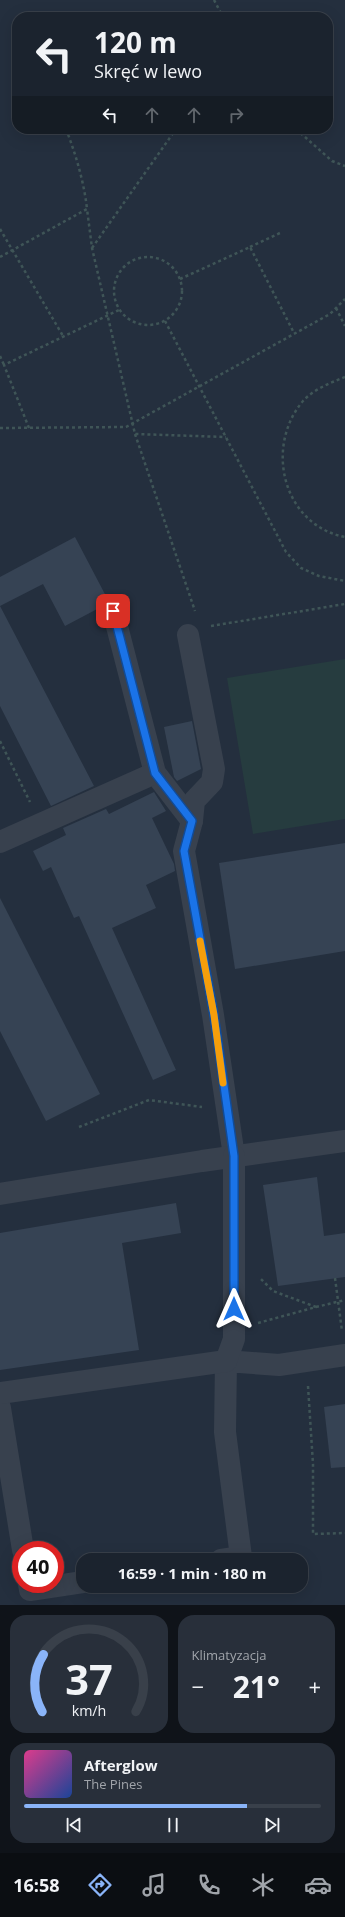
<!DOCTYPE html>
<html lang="pl">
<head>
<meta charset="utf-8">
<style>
	body { margin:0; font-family:"Open Sans",sans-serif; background:#282f3a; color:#f1f3f6; height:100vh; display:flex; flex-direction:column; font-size:15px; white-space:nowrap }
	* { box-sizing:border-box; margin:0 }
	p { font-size:13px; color:#a0a4aa }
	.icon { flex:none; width:22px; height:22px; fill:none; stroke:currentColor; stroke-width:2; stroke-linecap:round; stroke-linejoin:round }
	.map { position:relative; height:1605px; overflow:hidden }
	.side { display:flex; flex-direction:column; gap:10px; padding:10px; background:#0f1319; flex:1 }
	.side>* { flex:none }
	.top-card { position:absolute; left:12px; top:12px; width:321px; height:122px; border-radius:16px; box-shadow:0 4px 16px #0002,0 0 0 1px #39404a; background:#1b232e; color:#f1f3f6; overflow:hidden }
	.speed { position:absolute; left:12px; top:1541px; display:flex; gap:8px; font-size:20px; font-weight:700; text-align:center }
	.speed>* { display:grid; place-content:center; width:52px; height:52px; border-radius:50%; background:#1b232e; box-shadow:0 4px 16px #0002,0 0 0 1px #39404a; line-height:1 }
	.speed .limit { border:6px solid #d22; background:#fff; color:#111 }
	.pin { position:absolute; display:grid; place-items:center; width:34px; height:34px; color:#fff; margin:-17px; border-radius:8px; box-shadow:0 2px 6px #0006 }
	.me { position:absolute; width:44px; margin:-22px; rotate:0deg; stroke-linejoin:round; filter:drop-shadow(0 0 3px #0008) }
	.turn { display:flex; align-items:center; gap:14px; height:84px; padding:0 16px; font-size:18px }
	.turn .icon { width:52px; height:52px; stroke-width:2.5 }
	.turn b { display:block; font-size:28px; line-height:34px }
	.lanes { display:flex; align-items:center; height:38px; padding:0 16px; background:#0003; justify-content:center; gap:20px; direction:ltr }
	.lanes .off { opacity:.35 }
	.big { font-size:30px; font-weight:700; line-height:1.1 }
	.side .widget { flex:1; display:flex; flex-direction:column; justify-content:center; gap:6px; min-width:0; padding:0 14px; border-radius:16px; background:#282f3a }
	.side .dial { align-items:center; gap:0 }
	.dial svg { height:104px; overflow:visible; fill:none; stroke:#39404a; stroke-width:7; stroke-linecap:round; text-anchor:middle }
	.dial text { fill:#f1f3f6; stroke:none }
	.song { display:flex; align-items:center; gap:12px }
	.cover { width:48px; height:48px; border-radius:6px; background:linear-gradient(135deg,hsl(330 70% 55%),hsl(220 70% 35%)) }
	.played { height:4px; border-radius:2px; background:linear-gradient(90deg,#8ab4f8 75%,#39404a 75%) }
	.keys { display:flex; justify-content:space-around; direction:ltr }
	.heat { display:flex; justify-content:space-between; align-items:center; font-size:22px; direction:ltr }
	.side .tiles { flex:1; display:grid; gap:10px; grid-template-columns:1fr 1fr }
	.widget:last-child { grid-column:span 2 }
	.trip { position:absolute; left:76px; top:1553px; width:232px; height:40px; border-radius:16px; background:#1b232e; box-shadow:0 4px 16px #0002,0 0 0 1px #39404a; font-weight:700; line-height:40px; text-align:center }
	.tab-bar { display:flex; height:64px; justify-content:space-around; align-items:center; background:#0b0e12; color:#a0a4aa }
	.tab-bar .icon { width:28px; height:28px }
	.tab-bar .current { color:#8ab4f8 }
	.tab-bar b { font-size:18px; color:#f1f3f6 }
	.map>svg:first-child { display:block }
</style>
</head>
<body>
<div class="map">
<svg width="345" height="1605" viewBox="0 0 345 1605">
	<rect width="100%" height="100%" fill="#242f3e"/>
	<!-- green -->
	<polygon fill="#263c3f" points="345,659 345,819 253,834 227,678"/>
	<!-- building -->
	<g fill="#364354">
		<polygon points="75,537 108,600 101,607 65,626 43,584 0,606 94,786 51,806 0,706 0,577"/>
		<polygon points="192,721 201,769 177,781 174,777 164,727"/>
		<polygon points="154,792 166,811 152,818 174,864 175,871 146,885 156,908 112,928 176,1070 153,1080 79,916 74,918 51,867 43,871 33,851 66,835 63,828 106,809 109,814"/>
		<polygon points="345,843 345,951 235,969 219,863"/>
		<polygon points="0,898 100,1094 46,1121 0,1031"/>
		<polygon points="317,1177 324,1236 345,1233 345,1277 278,1286 263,1185"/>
		<polygon points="176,1203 181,1233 122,1243 139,1350 0,1370 0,1233"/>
		<polygon points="345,1404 345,1467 331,1468 324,1407"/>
	</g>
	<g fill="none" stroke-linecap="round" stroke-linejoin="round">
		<!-- path -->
		<g stroke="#3f5557" stroke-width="2.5" stroke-dasharray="3 3" stroke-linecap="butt">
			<polyline points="214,0 223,17"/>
			<path d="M66 129C76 155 84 182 87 209"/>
			<polyline points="296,129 332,161 345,166"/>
			<polyline points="0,229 63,336"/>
			<polyline points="250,247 282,232"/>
			<polyline points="92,248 176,129"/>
			<circle cx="148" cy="291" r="34"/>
			<polyline points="0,257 87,209 92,248 135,434 226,437"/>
			<polyline points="180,279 250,247 294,333"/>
			<polyline points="336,308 345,326"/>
			<polyline points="165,321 286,552 301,568 319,576 345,581"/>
			<polyline points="0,356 4,365"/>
			<path d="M345 377C330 383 314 389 303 401 264 447 283 525 345 537"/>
			<polyline points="0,428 126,427 330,314 345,299"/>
			<polyline points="29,428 4,365 119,310"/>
			<polyline points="135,434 195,611"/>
			<polyline points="211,626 345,604"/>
			<polyline points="0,741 30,802"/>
			<polyline points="79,1127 149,1100 202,1107"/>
			<polyline points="335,1278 342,1331"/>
			<polyline points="316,1307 345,1300"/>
			<polyline points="258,1323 316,1307 273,1291 259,1277"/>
			<polyline points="308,1386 313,1464 313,1534 345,1533"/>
		</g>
		<!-- minor -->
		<g stroke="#38414e" stroke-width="22">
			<polyline points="113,611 155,773 192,821 184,851 213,1015 234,1156"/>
			<polyline points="188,635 214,769 212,782 194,801 192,821"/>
			<polyline points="0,842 155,773"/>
			<polyline points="0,1408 23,1550"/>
			<polyline points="221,1560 241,1557 225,1432 226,1361 279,1365 345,1355"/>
			<polyline points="29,1584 30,1590 83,1582"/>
		</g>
		<!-- tertiary -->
		<g stroke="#38414e" stroke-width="22">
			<polyline points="0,1194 202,1161 345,1141"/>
			<polyline points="0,1393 226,1361 234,1339 234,1156"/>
		</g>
	</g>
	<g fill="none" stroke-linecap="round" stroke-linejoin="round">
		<defs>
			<polyline id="route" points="113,611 155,773 192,821 184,851 214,1015 234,1156 234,1309"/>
		</defs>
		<!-- route casing -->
		<use href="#route" stroke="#114b97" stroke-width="10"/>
		<!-- route -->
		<use href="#route" stroke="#1a73e8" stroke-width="7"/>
		<!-- slow -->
		<polyline stroke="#f59e0b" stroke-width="7" points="200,941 214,1015 223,1083"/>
	</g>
</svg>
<div class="speed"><div class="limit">40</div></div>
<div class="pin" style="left:113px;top:611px;background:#d93025"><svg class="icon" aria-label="arrive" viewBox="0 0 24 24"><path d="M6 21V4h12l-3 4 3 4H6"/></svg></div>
<svg class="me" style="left:234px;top:1309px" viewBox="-20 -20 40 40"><path d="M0-17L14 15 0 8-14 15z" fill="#1a73e8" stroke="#fff" stroke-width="4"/></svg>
<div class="trip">16:59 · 1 min · 180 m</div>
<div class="top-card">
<div class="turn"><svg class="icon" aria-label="left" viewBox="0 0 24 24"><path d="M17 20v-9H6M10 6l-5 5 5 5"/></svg><div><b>120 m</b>Skręć w lewo</div></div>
<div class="lanes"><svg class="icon" aria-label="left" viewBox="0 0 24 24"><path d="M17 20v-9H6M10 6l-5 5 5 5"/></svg><svg class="icon off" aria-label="ahead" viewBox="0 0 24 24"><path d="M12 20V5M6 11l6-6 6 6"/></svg><svg class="icon off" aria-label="ahead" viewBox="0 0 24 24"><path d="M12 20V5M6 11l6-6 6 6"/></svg><svg class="icon off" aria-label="right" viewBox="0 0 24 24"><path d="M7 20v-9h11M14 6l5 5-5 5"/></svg></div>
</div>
</div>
<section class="side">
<div class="tiles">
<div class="widget dial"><svg viewBox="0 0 100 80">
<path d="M14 69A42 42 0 1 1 86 69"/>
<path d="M14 69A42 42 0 0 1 15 25" stroke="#8ab4f8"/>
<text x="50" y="56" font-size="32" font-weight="700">37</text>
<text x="50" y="72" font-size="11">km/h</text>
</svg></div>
<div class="widget"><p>Klimatyzacja</p>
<div class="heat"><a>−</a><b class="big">21°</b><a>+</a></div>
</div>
<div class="widget">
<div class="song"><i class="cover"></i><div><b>Afterglow</b><p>The Pines</p></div></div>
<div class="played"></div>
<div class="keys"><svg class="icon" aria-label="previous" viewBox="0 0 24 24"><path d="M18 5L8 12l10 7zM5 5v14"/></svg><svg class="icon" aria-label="pause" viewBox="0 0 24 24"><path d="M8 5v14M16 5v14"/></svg><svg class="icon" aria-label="next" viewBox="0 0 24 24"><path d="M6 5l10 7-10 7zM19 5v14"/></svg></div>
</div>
</div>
</section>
<nav class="tab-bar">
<b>16:58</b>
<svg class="icon current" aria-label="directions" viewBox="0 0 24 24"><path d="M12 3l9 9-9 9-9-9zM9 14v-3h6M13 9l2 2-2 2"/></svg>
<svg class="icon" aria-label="music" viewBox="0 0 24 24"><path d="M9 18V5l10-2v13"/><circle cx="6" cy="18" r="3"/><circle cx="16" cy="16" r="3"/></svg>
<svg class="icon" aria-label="phone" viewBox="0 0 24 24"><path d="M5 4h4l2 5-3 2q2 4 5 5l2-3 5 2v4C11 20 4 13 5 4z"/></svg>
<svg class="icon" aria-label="climate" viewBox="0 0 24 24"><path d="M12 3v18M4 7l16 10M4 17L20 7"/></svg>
<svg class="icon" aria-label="car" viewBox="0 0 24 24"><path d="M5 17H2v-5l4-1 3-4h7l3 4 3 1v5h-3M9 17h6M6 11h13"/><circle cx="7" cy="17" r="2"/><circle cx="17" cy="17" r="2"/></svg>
</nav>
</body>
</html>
